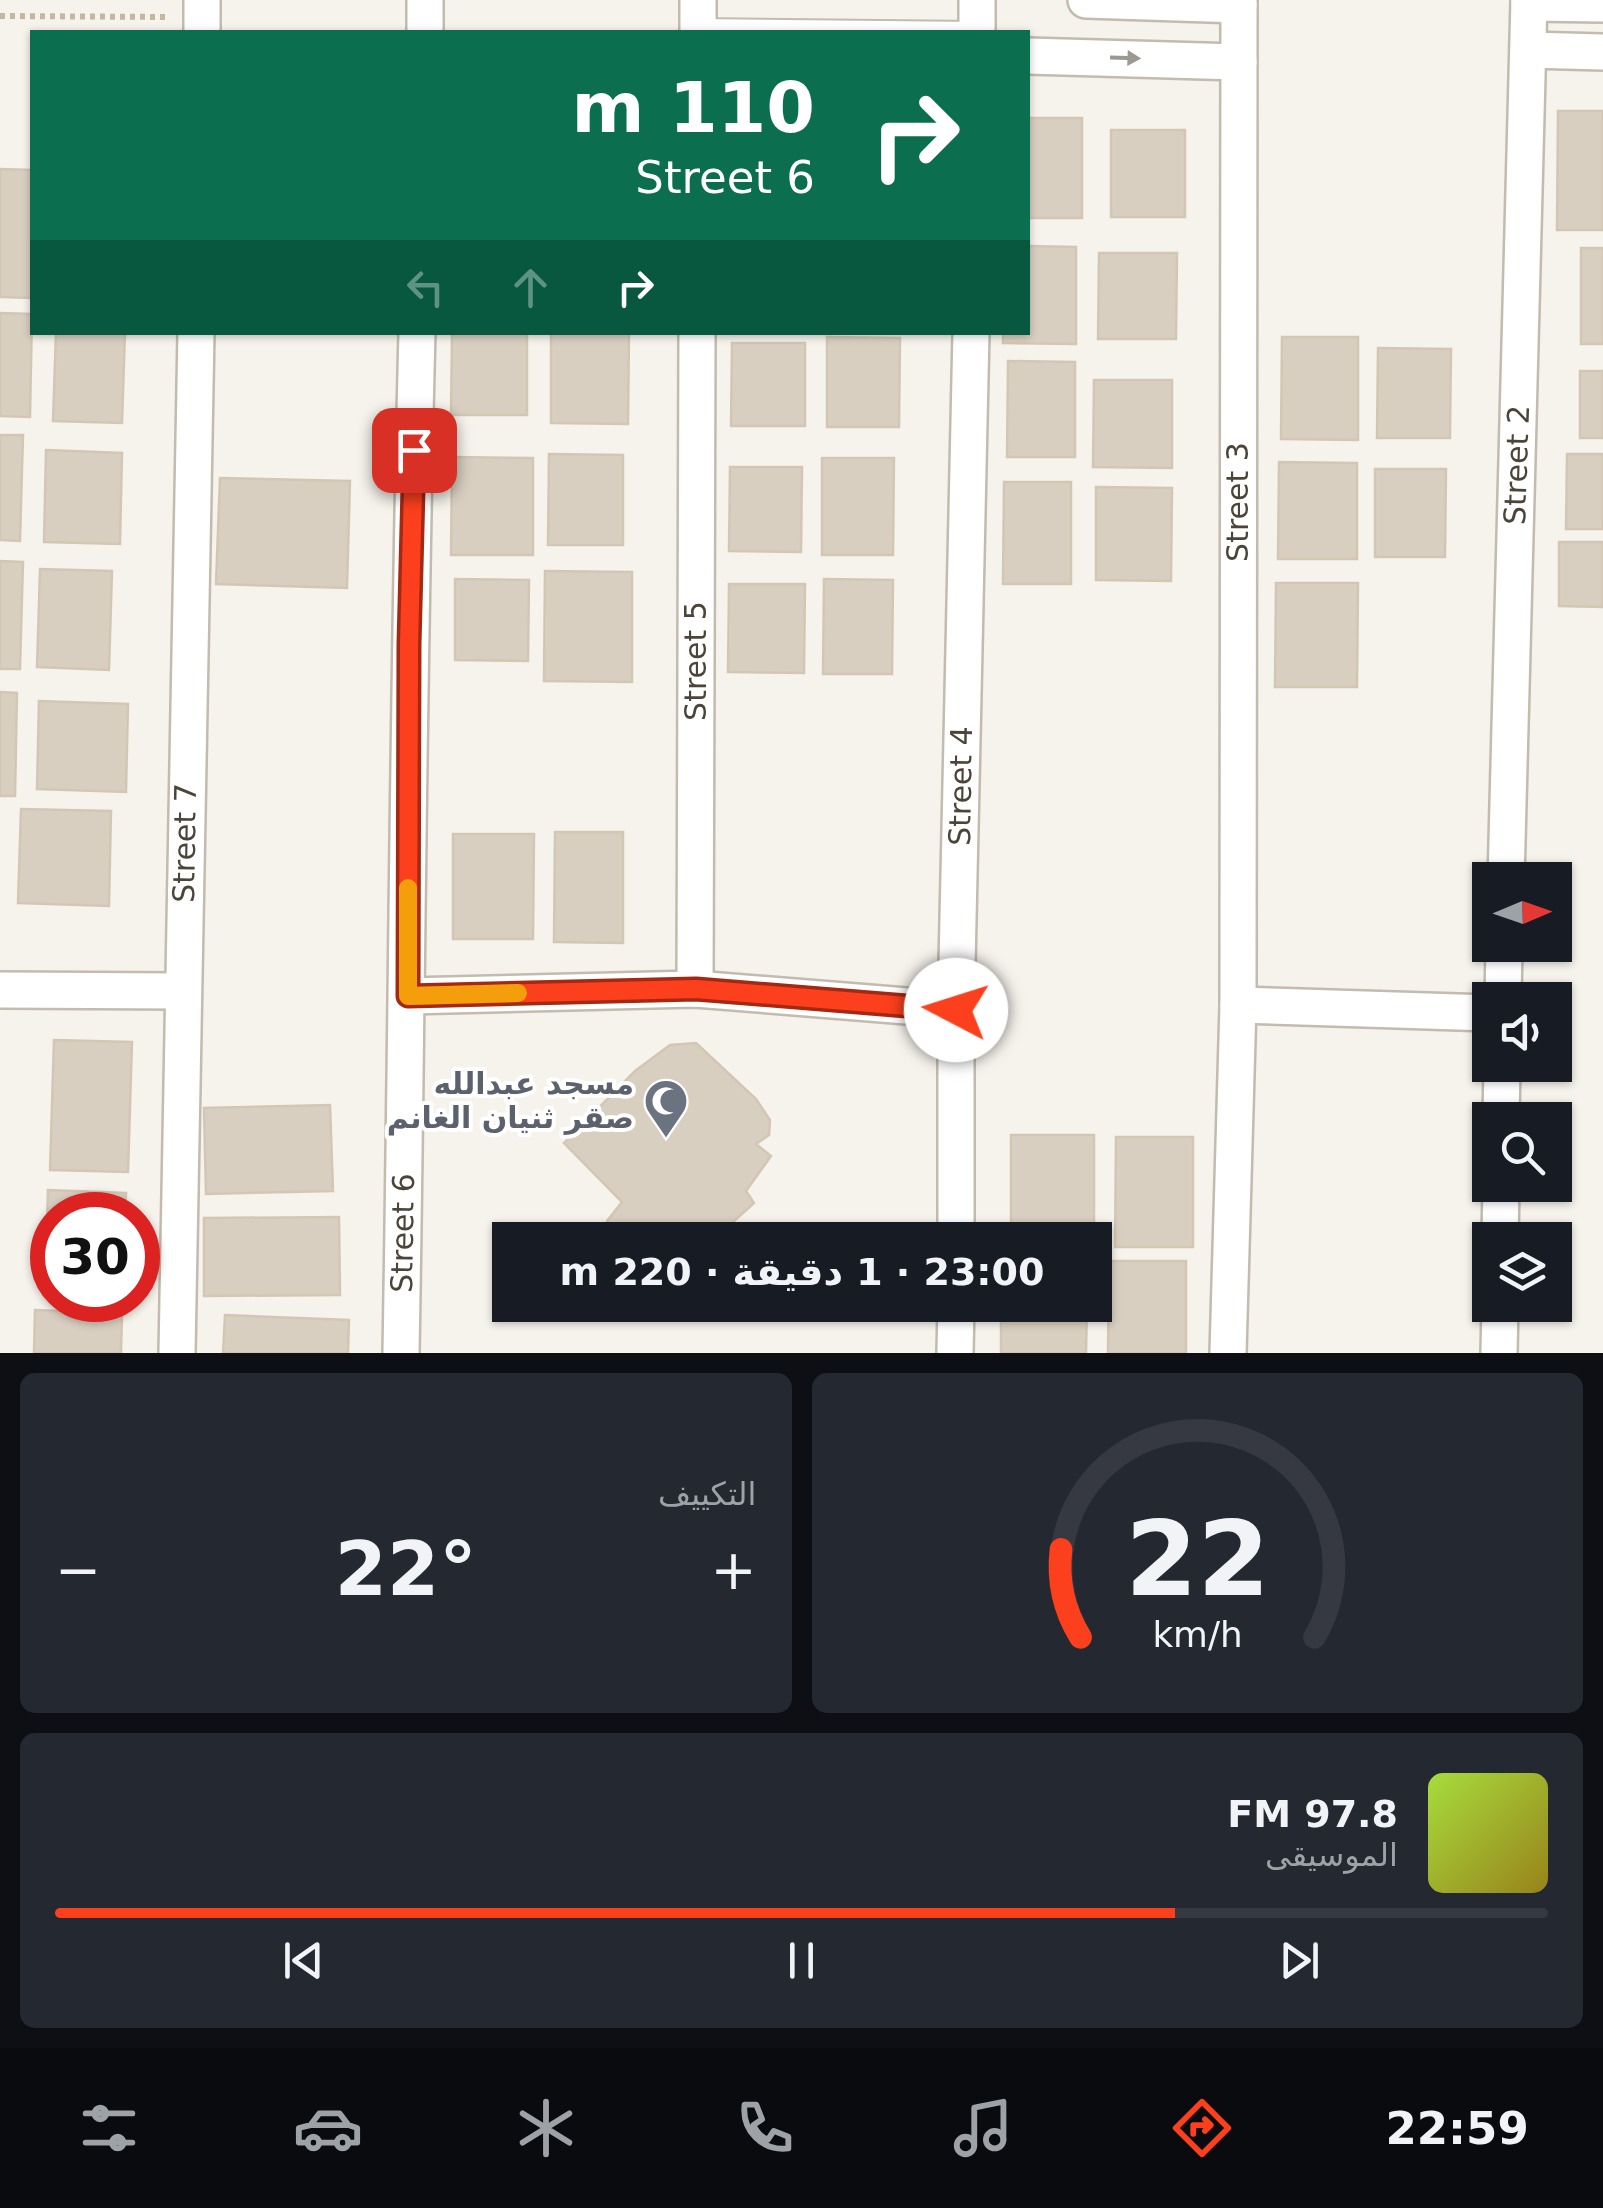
<!DOCTYPE html>
<html lang="ar">
<head>
<meta charset="utf-8">
<style>
	body { margin:0; font-family:"DejaVu Sans","Noto Naskh Arabic",sans-serif; background:#242831; color:#f1f3f6; direction:rtl; height:100vh; display:flex; flex-direction:column; font-size:38px; white-space:nowrap }
	* { box-sizing:border-box; margin:0 }
	p { font-size:32px; color:#9ea1a6 }
	.icon { flex:none; width:55px; height:55px; fill:none; stroke:currentColor; stroke-width:2; stroke-linecap:round; stroke-linejoin:round }
	.map { position:relative; height:1353px; overflow:hidden; direction:ltr }
	.side { display:flex; flex-direction:column; gap:20px; padding:20px; background:#0d0f14; flex:1 }
	.side>* { flex:none }
	.banner { position:absolute; left:30px; top:30px; width:1000px; height:305px; border-radius:0px; box-shadow:0 2px 8px #0004; direction:rtl; background:#0b6e4f; color:#fff; overflow:hidden }
	.needle { width:65px; rotate:88deg }
	.controls { position:absolute; left:1472px; top:862px; display:grid; gap:20px }
	.controls a { display:grid; place-items:center; width:100px; height:100px; border-radius:0px; background:#171b24; box-shadow:0 2px 8px #0004; font-size:50px }
	.speed { position:absolute; left:30px; top:1192px; display:flex; gap:20px; font-size:50px; font-weight:700; text-align:center }
	.speed>* { display:grid; place-content:center; width:130px; height:130px; border-radius:50%; background:#171b24; box-shadow:0 2px 8px #0004; line-height:1 }
	.speed .limit { border:15px solid #d22; background:#fff; color:#111 }
	.pin { position:absolute; display:grid; place-items:center; width:85px; height:85px; color:#fff; margin:-42px; border-radius:20px; box-shadow:0 5px 15px #0006 }
	.me { position:absolute; width:110px; margin:-55px; rotate:275deg; stroke-linejoin:round; filter:drop-shadow(0 0 8px #0008) }
	.turn { display:flex; align-items:center; gap:35px; height:210px; padding:0 50px; font-size:45px }
	.turn .icon { width:130px; height:130px; stroke-width:2.5 }
	.turn b { display:block; font-size:70px; line-height:85px }
	.lanes { display:flex; align-items:center; height:95px; padding:0 50px; background:#0003; justify-content:center; gap:50px; direction:ltr }
	.lanes .off { opacity:.35 }
	.big { font-size:75px; font-weight:800; line-height:1.1 }
	.side .widget { flex:1; display:flex; flex-direction:column; justify-content:center; gap:15px; min-width:0; padding:0 35px; border-radius:15px; background:#242831 }
	.side .dial { align-items:center; gap:0 }
	.dial svg { height:260px; overflow:visible; fill:none; stroke:#363941; stroke-width:7; stroke-linecap:round; text-anchor:middle }
	.dial text { fill:#f1f3f6; stroke:none }
	.song { display:flex; align-items:center; gap:30px }
	.cover { width:120px; height:120px; border-radius:15px; background:linear-gradient(135deg,hsl(80 70% 55%),hsl(50 70% 35%)) }
	.played { height:10px; border-radius:5px; background:linear-gradient(90deg,#fc3f1d 75%,#363941 75%) }
	.keys { display:flex; justify-content:space-around; direction:ltr }
	.heat { display:flex; justify-content:space-between; align-items:center; font-size:55px; direction:ltr }
	.side .tiles { flex:1; display:grid; gap:20px; grid-template-columns:1fr 1fr }
	.widget:last-child { grid-column:span 2 }
	.trip { position:absolute; left:492px; top:1222px; width:620px; height:100px; border-radius:0px; background:#171b24; box-shadow:0 2px 8px #0004; font-weight:800; line-height:100px; text-align:center; direction:rtl }
	.tabs { display:flex; height:160px; justify-content:space-around; align-items:center; background:#090b0e; color:#9ea1a6 }
	.tabs .icon { width:70px; height:70px }
	.tabs .active { color:#fc3f1d }
	.tabs b { font-size:45px; color:#f1f3f6 }
	.map>svg:first-child { display:block }
</style>
</head>
<body>
<div class="map">
<svg width="1603" height="1353" viewBox="0 0 1603 1353">
	<rect width="100%" height="100%" fill="#f6f3ec"/>
	<!-- building -->
	<g fill="#d8cfc1" stroke="#d3c7b4" stroke-width="2.5">
		<polygon points="1558,111 1603,111 1603,230 1557,230"/>
		<rect x="1028" y="118" width="54" height="100"/>
		<rect x="1111" y="130" width="74" height="87"/>
		<polygon points="0,169 32,170 32,298 0,297"/>
		<polygon points="1028,246 1076,247 1076,344 1003,343 1003,332 1028,332"/>
		<rect x="1581" y="248" width="22" height="96"/>
		<polygon points="1099,253 1177,253 1176,339 1098,339"/>
		<polygon points="0,313 32,314 30,417 0,416"/>
		<polygon points="56,332 125,332 122,423 53,421"/>
		<polygon points="452,332 527,332 527,415 451,415"/>
		<polygon points="551,332 629,332 628,424 551,423"/>
		<polygon points="827,337 900,338 899,427 827,427"/>
		<polygon points="1282,337 1358,337 1358,440 1281,439"/>
		<polygon points="732,343 805,343 805,426 731,426"/>
		<polygon points="1378,348 1451,349 1450,438 1377,438"/>
		<polygon points="1008,361 1075,362 1075,457 1007,457"/>
		<rect x="1580" y="371" width="23" height="67"/>
		<polygon points="1094,380 1172,380 1172,468 1093,467"/>
		<polygon points="0,435 23,435 20,541 0,540"/>
		<polygon points="46,450 122,453 120,544 44,542"/>
		<polygon points="549,454 623,455 623,545 548,545"/>
		<polygon points="1567,454 1603,454 1603,529 1566,529"/>
		<polygon points="452,457 533,458 533,555 451,555"/>
		<polygon points="822,458 894,458 893,555 822,555"/>
		<polygon points="1279,462 1357,463 1357,559 1278,559"/>
		<polygon points="730,467 802,467 801,552 729,551"/>
		<polygon points="1375,469 1446,469 1445,557 1375,557"/>
		<polygon points="220,478 350,481 347,588 216,584"/>
		<polygon points="1004,482 1071,482 1071,584 1003,584"/>
		<polygon points="1096,487 1172,488 1171,581 1096,580"/>
		<polygon points="1559,542 1603,542 1603,607 1559,606"/>
		<polygon points="0,561 23,562 20,669 0,669"/>
		<polygon points="40,569 112,571 109,670 37,667"/>
		<polygon points="545,571 632,572 632,682 544,681"/>
		<polygon points="455,579 529,580 528,661 455,660"/>
		<polygon points="824,579 893,580 892,674 823,674"/>
		<polygon points="1276,583 1358,583 1357,687 1275,687"/>
		<polygon points="729,584 805,584 804,673 728,672"/>
		<polygon points="0,692 17,693 15,796 0,796"/>
		<polygon points="39,701 128,704 126,792 37,789"/>
		<polygon points="21,809 111,811 109,906 18,903"/>
		<polygon points="555,832 623,832 623,943 554,942"/>
		<polygon points="453,834 534,834 533,939 453,939"/>
		<polygon points="54,1040 132,1042 128,1172 50,1170"/>
		<polygon points="696,1043 756,1099 770,1120 769,1135 756,1144 771,1156 746,1191 754,1203 713,1240 626,1240 607,1221 622,1202 564,1143 635,1071 670,1045"/>
		<polygon points="330,1105 333,1191 206,1194 204,1108"/>
		<rect x="1011" y="1135" width="83" height="105"/>
		<polygon points="1116,1137 1193,1137 1193,1247 1115,1247"/>
		<polygon points="48,1190 126,1193 125,1215 52,1215 52,1291 45,1291"/>
		<polygon points="339,1217 340,1295 204,1296 204,1218"/>
		<polygon points="1109,1261 1186,1261 1186,1353 1108,1353"/>
		<polygon points="1001,1305 1087,1305 1086,1353 1001,1353"/>
		<polygon points="35,1310 122,1313 121,1353 34,1353"/>
		<polygon points="225,1315 349,1320 348,1353 223,1353"/>
	</g>
	<g fill="none" stroke-linecap="round" stroke-linejoin="round">
		<defs>
			<polyline id="lane" points="698,28 977,31"/>
			<g id="street">
				<polyline points="977,0 977,32"/>
				<polyline points="1086,0 1239,5"/>
				<polyline points="1529,3 1603,4"/>
				<polyline points="202,32 202,0"/>
				<polyline points="425,32 425,0"/>
				<polyline points="698,32 698,0"/>
				<polyline points="1529,50 1603,52"/>
				<polyline points="1028,56 1239,62"/>
				<polyline points="1506,880 1529,0"/>
				<polyline points="695,989 697,332"/>
				<polyline points="0,990 182,991"/>
				<polyline points="408,996 695,989 956,1010"/>
				<polyline points="1503,1000 1504,945"/>
				<polyline points="1238,1005 1490,1013"/>
				<polyline points="1501,1120 1502,1065"/>
				<polyline points="956,1240 956,1010 971,332"/>
				<polyline points="1500,1240 1501,1185"/>
				<polyline points="177,1353 196,332"/>
				<path d="M401 1353C407 1013 408 673 417 332"/>
				<polyline points="955,1353 956,1305"/>
				<polyline points="1228,1353 1238,1005 1239,0"/>
				<polyline points="1499,1353 1500,1305"/>
			</g>
		</defs>
		<!-- lane casing -->
		<use href="#lane" stroke="#c2bbae" stroke-width="22"/>
		<!-- street casing -->
		<use href="#street" stroke="#c2bbae" stroke-width="40"/>
		<!-- path -->
		<polyline stroke="#c4b79f" stroke-width="6" stroke-dasharray="5 5" stroke-linecap="butt" points="0,16 169,17"/>
		<!-- lane -->
		<use href="#lane" stroke="#fff" stroke-width="18"/>
		<!-- street -->
		<use href="#street" stroke="#fff" stroke-width="35"/>
	</g>
	<!-- one-way arrows -->
	<defs><path id="oneway-solid" d="M-6-.8H1V-3.2L6.5 0L1 3.2V.8H-6Z" transform="scale(2.5)"/></defs>
	<use fill="#9c9892" href="#oneway-solid" transform="translate(1125 58) rotate(2)"/>
	<g fill="none" stroke-linecap="round" stroke-linejoin="round">
		<defs>
			<polyline id="route" points="414,450 409,644 408,996 696,989 956,1010"/>
		</defs>
		<!-- route casing -->
		<use href="#route" stroke="#a42913" stroke-width="25"/>
		<!-- route -->
		<use href="#route" stroke="#fc3f1d" stroke-width="18"/>
		<!-- slow -->
		<polyline stroke="#f59e0b" stroke-width="18" points="408,888 408,996 518,993"/>
	</g>
	<!-- icons -->
	<defs>
		<symbol id="mosque-pin" viewBox="-11 -11 22 30"><path d="M0 17L-7.5 6A9.5 9.5 0 1 1 7.5 6Z" fill="#6b7280" stroke="#fff"/><path d="M3.5-4.9A6 6 0 1 0 3.5 4.9A5 5 0 1 1 3.5-4.9Z" fill="#fff"/></symbol>
	</defs>
	<g fill-rule="evenodd">
		<use href="#mosque-pin" x="641" y="1076" width="50" height="68"/>
	</g>
	<g text-anchor="middle" stroke-width="8" stroke-linejoin="round" paint-order="stroke">
		<!-- street labels -->
		<g font-size="30" fill="#4b4439" stroke="#fff">
			<text transform="translate(1517 465) rotate(-88)" y="10">Street 2</text>
			<text transform="translate(1238 502) rotate(-90)" y="10">Street 3</text>
			<text transform="translate(696 661) rotate(-90)" y="10">Street 5</text>
			<text transform="translate(961 786) rotate(-89)" y="10">Street 4</text>
			<text transform="translate(185 843) rotate(-89)" y="10">Street 7</text>
			<text transform="translate(403 1233) rotate(-89)" y="10">Street 6</text>
		</g>
		<!-- worship labels -->
		<g font-size="30" font-weight="bold" fill="#5b616d" stroke="#fff" text-anchor="end">
			<text x="634" y="1094">مسجد عبدالله<tspan x="634" dy="34">صقر ثنيان الغانم</tspan></text>
		</g>
	</g>
</svg>
<div class="controls">
<a><svg class="needle" viewBox="-14 -14 28 28"><path d="M0-13l5 13h-10z" fill="#e53935"/><path d="M0 13l5-13h-10z" fill="#9ea1a6"/></svg></a>
<a><svg class="icon" aria-label="sound" viewBox="0 0 24 24"><path d="M4 9h4l5-4v14l-5-4H4zM17 9q2 3 0 6"/></svg></a>
<a><svg class="icon" aria-label="search" viewBox="0 0 24 24"><circle cx="10" cy="10" r="6"/><path d="M15 15l6 6"/></svg></a>
<a><svg class="icon" aria-label="layers" viewBox="0 0 24 24"><path d="M12 4l9 5-9 5-9-5zM3 14l9 5 9-5"/></svg></a>
</div>
<div class="speed"><div class="limit">30</div></div>
<div class="pin" style="left:414px;top:450px;background:#d93025"><svg class="icon" aria-label="arrive" viewBox="0 0 24 24"><path d="M6 21V4h12l-3 4 3 4H6"/></svg></div>
<svg class="me" style="left:956px;top:1010px" viewBox="-20 -20 40 40"><circle r="19" fill="#fff"/><path d="M0-13L10 11 0 6-10 11z" fill="#fc3f1d"/></svg>
<div class="trip">23:00 · 1 دقيقة · 220 m</div>
<div class="banner">
<div class="turn"><svg class="icon" aria-label="right" viewBox="0 0 24 24"><path d="M7 20v-9h11M14 6l5 5-5 5"/></svg><div><b>110 m</b>Street 6</div></div>
<div class="lanes"><svg class="icon off" aria-label="left" viewBox="0 0 24 24"><path d="M17 20v-9H6M10 6l-5 5 5 5"/></svg><svg class="icon off" aria-label="ahead" viewBox="0 0 24 24"><path d="M12 20V5M6 11l6-6 6 6"/></svg><svg class="icon" aria-label="right" viewBox="0 0 24 24"><path d="M7 20v-9h11M14 6l5 5-5 5"/></svg></div>
</div>
</div>
<section class="side">
<div class="tiles">
<div class="widget dial"><svg viewBox="0 0 100 80">
<path d="M14 69A42 42 0 1 1 86 69"/>
<path d="M14 69A42 42 0 0 1 8 42" stroke="#fc3f1d"/>
<text x="50" y="56" font-size="32" font-weight="700">22</text>
<text x="50" y="72" font-size="11">km/h</text>
</svg></div>
<div class="widget"><p>التكييف</p>
<div class="heat"><a>−</a><b class="big">22°</b><a>+</a></div>
</div>
<div class="widget">
<div class="song"><i class="cover"></i><div><b>97.8 FM</b><p>الموسيقى</p></div></div>
<div class="played"></div>
<div class="keys"><svg class="icon" aria-label="previous" viewBox="0 0 24 24"><path d="M18 5L8 12l10 7zM5 5v14"/></svg><svg class="icon" aria-label="pause" viewBox="0 0 24 24"><path d="M8 5v14M16 5v14"/></svg><svg class="icon" aria-label="next" viewBox="0 0 24 24"><path d="M6 5l10 7-10 7zM19 5v14"/></svg></div>
</div>
</div>
</section>
<nav class="tabs">
<b>22:59</b>
<svg class="icon active" aria-label="directions" viewBox="0 0 24 24"><path d="M12 3l9 9-9 9-9-9zM9 14v-3h6M13 9l2 2-2 2"/></svg>
<svg class="icon" aria-label="music" viewBox="0 0 24 24"><path d="M9 18V5l10-2v13"/><circle cx="6" cy="18" r="3"/><circle cx="16" cy="16" r="3"/></svg>
<svg class="icon" aria-label="phone" viewBox="0 0 24 24"><path d="M5 4h4l2 5-3 2q2 4 5 5l2-3 5 2v4C11 20 4 13 5 4z"/></svg>
<svg class="icon" aria-label="climate" viewBox="0 0 24 24"><path d="M12 3v18M4 7l16 10M4 17L20 7"/></svg>
<svg class="icon" aria-label="car" viewBox="0 0 24 24"><path d="M5 17H2v-5l4-1 3-4h7l3 4 3 1v5h-3M9 17h6M6 11h13"/><circle cx="7" cy="17" r="2"/><circle cx="17" cy="17" r="2"/></svg>
<svg class="icon" aria-label="filters" viewBox="0 0 24 24"><path d="M4 7h16M4 17h16"/><circle cx="9" cy="7" r="2"/><circle cx="15" cy="17" r="2"/></svg>
</nav>
</body>
</html>
